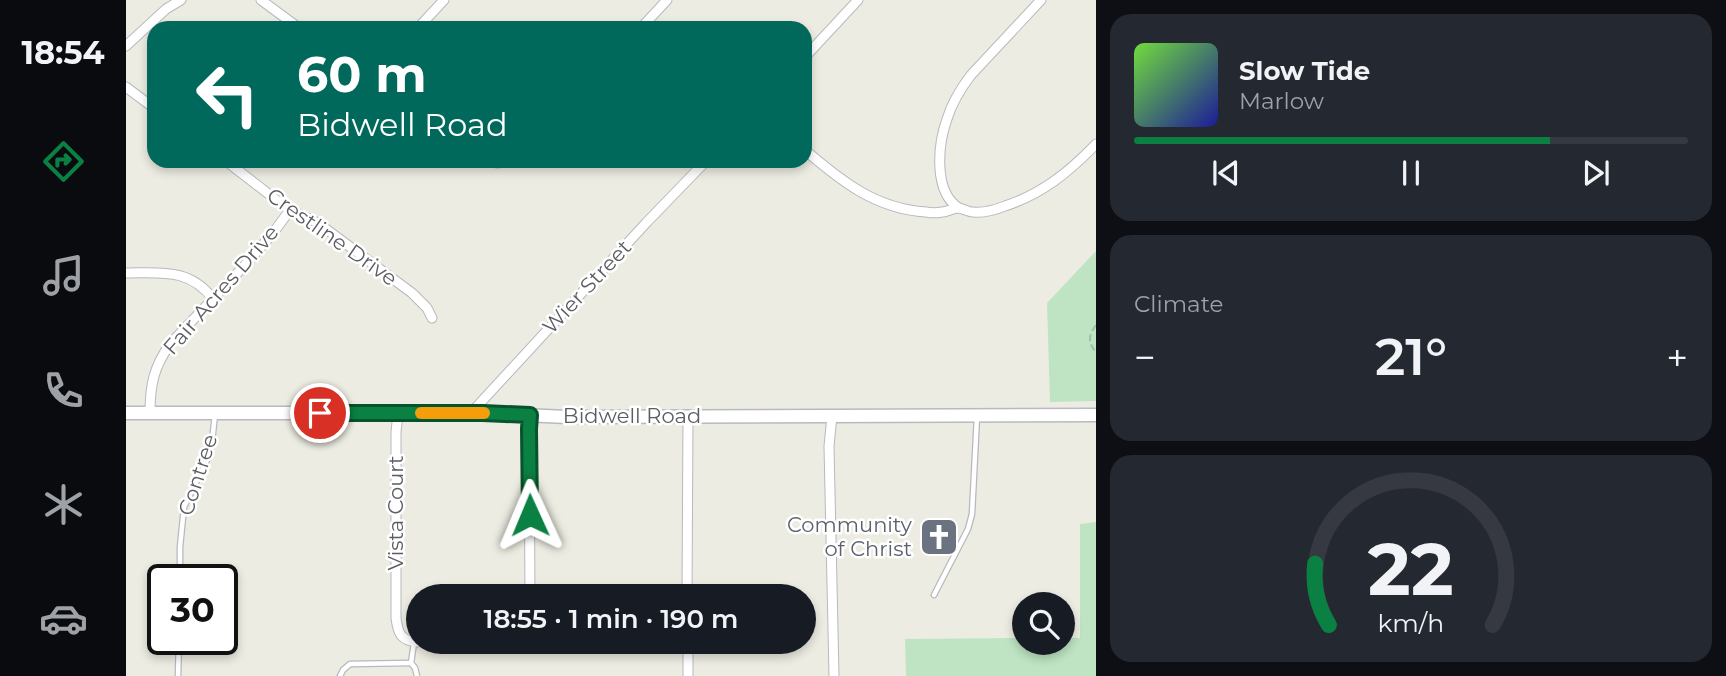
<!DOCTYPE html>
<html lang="en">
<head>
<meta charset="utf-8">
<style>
	body { margin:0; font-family:Montserrat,sans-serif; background:#242831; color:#f1f3f6; height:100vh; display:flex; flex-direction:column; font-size:26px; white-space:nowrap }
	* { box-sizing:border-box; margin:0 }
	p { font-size:23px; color:#9ea1a6 }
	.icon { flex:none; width:38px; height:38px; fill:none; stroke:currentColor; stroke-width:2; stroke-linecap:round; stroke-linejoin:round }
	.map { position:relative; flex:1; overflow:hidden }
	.drawer { display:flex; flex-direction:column; gap:14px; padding:14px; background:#0d0f14; width:630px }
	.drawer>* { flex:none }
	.banner { position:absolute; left:21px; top:21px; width:665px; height:147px; border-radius:21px; box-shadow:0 4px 10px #0003; background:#00695c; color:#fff; overflow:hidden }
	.fabs { position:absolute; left:886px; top:592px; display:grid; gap:14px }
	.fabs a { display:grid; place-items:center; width:63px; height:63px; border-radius:50%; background:#171b24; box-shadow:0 4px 10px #0003; font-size:35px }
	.speed { position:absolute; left:21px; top:564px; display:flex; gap:14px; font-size:35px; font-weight:700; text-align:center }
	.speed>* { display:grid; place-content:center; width:91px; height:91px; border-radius:50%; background:#171b24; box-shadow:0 4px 10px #0003; line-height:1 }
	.speed .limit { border:4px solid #111; border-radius:10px; background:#fff; color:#111 }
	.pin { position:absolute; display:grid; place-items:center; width:60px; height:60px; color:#fff; margin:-30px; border:4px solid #fff; border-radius:50%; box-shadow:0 2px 7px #0007 }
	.me { position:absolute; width:77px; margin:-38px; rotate:359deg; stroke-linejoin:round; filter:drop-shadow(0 0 5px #0008) }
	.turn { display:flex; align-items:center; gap:24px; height:147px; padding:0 35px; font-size:32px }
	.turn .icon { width:91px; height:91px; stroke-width:2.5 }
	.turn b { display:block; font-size:49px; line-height:60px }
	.big { font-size:52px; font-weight:600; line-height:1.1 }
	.drawer .tile { flex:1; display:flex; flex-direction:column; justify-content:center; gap:10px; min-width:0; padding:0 24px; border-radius:21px; background:#242831 }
	.drawer .dial { align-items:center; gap:0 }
	.dial svg { height:182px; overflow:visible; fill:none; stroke:#363941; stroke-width:7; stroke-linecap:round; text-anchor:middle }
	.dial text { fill:#f1f3f6; stroke:none }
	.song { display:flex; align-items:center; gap:21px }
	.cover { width:84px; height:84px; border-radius:10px; background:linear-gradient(135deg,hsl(100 70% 55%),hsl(240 70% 35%)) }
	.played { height:7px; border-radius:4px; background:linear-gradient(90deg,#0b8043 75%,#363941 75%) }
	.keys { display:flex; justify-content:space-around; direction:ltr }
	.heat { display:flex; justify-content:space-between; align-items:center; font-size:38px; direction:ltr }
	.trip { position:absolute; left:280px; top:584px; width:410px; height:70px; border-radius:35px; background:#171b24; box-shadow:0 4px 10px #0003; font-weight:600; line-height:70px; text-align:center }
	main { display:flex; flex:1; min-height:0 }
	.tab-bar { display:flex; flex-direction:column; width:126px; justify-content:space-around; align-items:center; background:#090b0e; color:#9ea1a6 }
	.tab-bar .icon { width:49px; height:49px }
	.tab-bar .on { color:#0b8043 }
	.tab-bar b { font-size:32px; color:#f1f3f6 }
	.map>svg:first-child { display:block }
</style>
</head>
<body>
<main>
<nav class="tab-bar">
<b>18:54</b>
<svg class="icon on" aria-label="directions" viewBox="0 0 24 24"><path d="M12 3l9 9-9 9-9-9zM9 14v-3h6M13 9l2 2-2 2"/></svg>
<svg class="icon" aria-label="music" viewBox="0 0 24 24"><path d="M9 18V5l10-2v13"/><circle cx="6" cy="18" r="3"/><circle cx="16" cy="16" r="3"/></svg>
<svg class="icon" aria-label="phone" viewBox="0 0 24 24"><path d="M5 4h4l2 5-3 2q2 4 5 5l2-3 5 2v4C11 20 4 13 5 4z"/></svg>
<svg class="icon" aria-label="climate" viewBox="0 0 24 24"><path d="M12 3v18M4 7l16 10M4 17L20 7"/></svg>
<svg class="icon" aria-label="car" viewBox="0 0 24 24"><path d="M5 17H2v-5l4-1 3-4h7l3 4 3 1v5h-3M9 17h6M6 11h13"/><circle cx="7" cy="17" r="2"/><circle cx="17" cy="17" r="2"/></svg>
</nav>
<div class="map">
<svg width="970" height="676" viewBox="0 0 970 676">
	<rect width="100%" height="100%" fill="#edece2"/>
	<!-- green -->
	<g fill="#bee4c3">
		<polygon points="970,251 970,401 924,402 921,303"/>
		<polygon points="970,522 970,676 780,676 779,639 898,638 898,642 936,642 936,638 954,638 954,524"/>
	</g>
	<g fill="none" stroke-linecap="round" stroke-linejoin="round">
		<defs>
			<g id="lane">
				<polyline points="54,579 54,547 58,507 81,460 86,442 89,414"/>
				<polyline points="808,595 842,529 846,514 851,416"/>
				<polyline points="288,643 285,663 289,668 291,676"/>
				<polyline points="52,676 53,639"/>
				<polyline points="214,676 217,670 224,664 285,663"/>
			</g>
			<g id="street">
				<polyline points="135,0 173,28"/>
				<polyline points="292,28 318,0"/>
				<polyline points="515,28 541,0"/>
				<polyline points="0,46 40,9 55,0"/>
				<polyline points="679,57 732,0"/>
				<polyline points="0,87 28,108"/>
				<path d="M679 150C715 181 750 209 800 212 805 213 811 213 816 212 821 212 827 208 832 208 836 208 842 212 847 212 857 213 869 210 879 206 916 194 943 172 970 144"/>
				<polyline points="100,161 153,202 164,210 192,223 286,293 301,308 306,318"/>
				<polyline points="358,161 372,163 382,161"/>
				<path d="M833 208C807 192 812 144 821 119 826 103 835 88 845 75L915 0"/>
				<path d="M0 273C35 273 64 268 87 299"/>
				<path d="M24 413C24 384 28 367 44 344L119 265 147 233 164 210"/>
				<path d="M272 413 270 432V618C272 634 275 641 292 642"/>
				<polyline points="344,414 521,222 580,161"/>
				<polyline points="706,416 703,446 708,676"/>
				<polyline points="404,597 403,429 404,415"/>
				<polyline points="561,597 562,417"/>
				<polyline points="562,642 562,676"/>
			</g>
			<polyline id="secondary" points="0,413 357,413 441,417 970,415"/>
		</defs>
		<!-- lane casing -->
		<use href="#lane" stroke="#b7b9be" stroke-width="7"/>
		<!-- street casing -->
		<use href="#street" stroke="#b7b9be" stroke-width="11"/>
		<!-- secondary casing -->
		<use href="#secondary" stroke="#b8bac0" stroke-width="15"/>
		<!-- path -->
		<path stroke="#96c3a8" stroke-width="2" stroke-dasharray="7 3.5" stroke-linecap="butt" d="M970 325C963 335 961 342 970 352"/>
		<!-- lane -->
		<use href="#lane" stroke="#fff" stroke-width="4.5"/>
		<!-- street -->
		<use href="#street" stroke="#fff" stroke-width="9"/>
		<!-- secondary -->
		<use href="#secondary" stroke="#fff" stroke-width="12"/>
	</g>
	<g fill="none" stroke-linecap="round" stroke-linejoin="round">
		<defs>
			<polyline id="route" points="194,413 357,413 404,415 403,429 404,515"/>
		</defs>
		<!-- route casing -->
		<use href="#route" stroke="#07532c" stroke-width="18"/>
		<!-- route -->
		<use href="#route" stroke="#0b8043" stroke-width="12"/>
		<!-- slow -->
		<polyline stroke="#f59e0b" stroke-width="12" points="295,413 358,413"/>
	</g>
	<!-- icons -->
	<defs>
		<symbol id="church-square" viewBox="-11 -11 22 22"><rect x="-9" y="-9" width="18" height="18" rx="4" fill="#6b7280" stroke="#fff"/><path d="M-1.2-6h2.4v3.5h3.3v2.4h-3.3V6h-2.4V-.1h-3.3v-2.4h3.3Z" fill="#fff"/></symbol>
	</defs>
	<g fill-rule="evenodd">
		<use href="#church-square" x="791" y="515" width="44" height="44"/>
	</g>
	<g text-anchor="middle" stroke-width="5" stroke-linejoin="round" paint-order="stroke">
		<!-- street labels -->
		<g font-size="21" fill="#5a5d62" stroke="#fff">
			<text transform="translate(206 237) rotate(35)" y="7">Crestline Drive</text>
			<text transform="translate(461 287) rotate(-47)" y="7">Wier Street</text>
			<text transform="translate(95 290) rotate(-49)" y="7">Fair Acres Drive</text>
			<text x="506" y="423">Bidwell Road</text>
			<text transform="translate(72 475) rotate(-72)" y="7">Contree</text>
			<text transform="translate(270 513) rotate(-90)" y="7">Vista Court</text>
		</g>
		<!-- worship labels -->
		<g font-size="21" fill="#5b616d" stroke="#fff" text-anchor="end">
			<text x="786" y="532">Community<tspan x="786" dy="24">of Christ</tspan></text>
		</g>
	</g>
</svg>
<div class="fabs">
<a><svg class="icon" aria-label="search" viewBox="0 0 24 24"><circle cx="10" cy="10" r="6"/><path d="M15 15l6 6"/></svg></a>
</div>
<div class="speed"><div class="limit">30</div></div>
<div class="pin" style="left:194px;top:413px;background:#d93025"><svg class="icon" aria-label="arrive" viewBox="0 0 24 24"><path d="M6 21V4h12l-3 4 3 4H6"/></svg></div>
<svg class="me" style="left:404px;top:515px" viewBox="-20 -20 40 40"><path d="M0-17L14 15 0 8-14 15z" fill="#0b8043" stroke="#fff" stroke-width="4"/></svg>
<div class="trip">18:55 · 1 min · 190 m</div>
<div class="banner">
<div class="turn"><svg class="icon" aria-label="left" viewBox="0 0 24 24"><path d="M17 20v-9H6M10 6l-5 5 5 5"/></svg><div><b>60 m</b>Bidwell Road</div></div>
</div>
</div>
<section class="drawer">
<div class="tile">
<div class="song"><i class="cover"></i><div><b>Slow Tide</b><p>Marlow</p></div></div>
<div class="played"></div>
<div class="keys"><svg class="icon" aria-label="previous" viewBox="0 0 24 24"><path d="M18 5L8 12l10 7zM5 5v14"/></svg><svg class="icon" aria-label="pause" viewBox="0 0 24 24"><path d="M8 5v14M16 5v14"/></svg><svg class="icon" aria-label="next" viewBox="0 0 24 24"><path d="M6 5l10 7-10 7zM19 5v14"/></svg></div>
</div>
<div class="tile"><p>Climate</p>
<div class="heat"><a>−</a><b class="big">21°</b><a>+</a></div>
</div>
<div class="tile dial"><svg viewBox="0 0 100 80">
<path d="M14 69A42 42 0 1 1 86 69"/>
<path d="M14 69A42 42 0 0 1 8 42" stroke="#0b8043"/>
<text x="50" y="56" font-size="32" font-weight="700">22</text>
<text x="50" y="72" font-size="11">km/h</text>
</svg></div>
</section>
</main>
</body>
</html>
